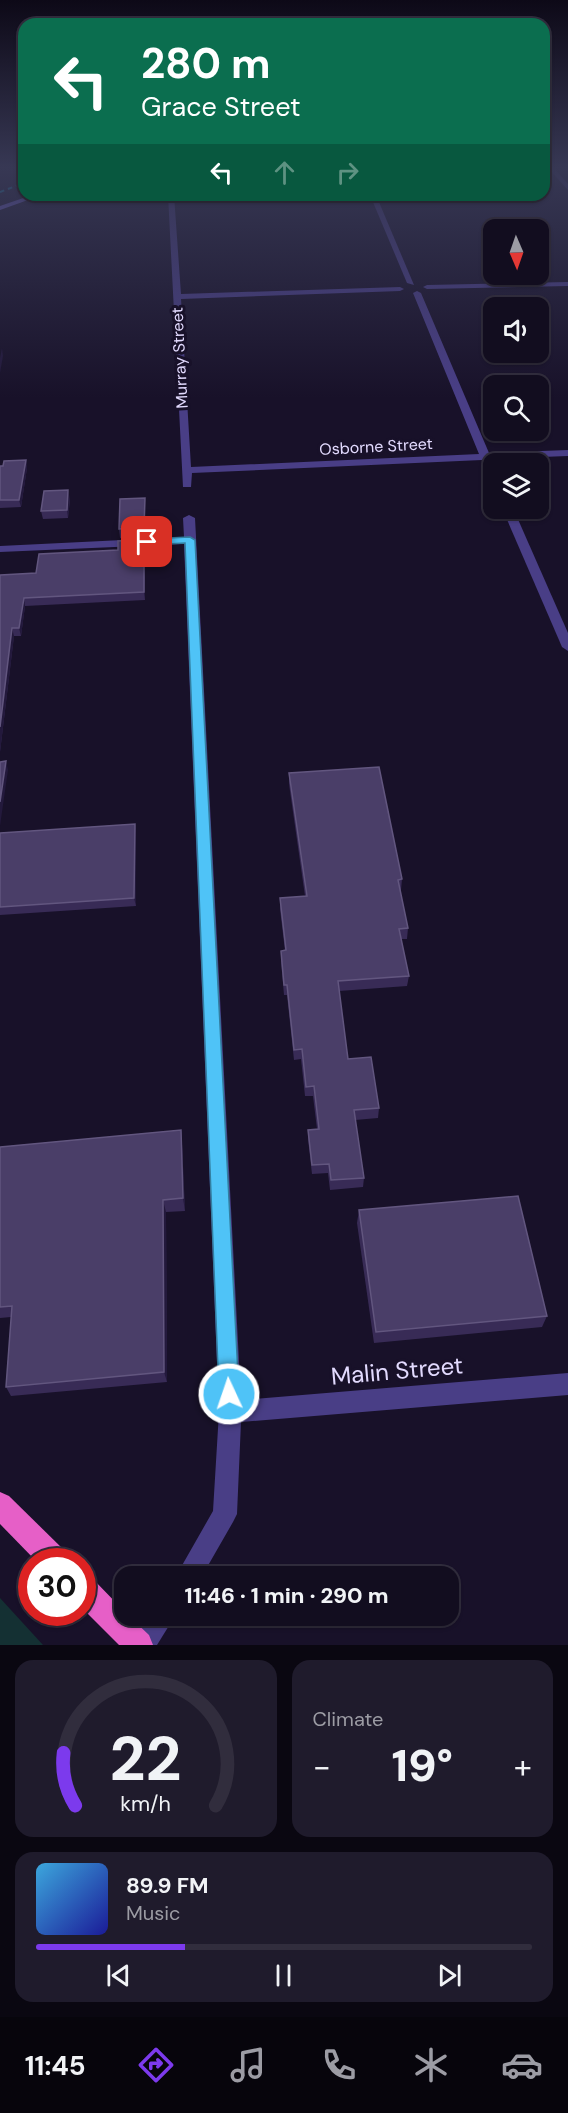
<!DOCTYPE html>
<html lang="en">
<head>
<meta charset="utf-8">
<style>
	body { margin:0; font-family:"DM Sans",sans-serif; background:#1f1b2c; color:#f1f3f6; height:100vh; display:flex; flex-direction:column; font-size:22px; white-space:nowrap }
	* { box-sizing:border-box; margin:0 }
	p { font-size:20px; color:#9c9ca4 }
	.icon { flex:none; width:33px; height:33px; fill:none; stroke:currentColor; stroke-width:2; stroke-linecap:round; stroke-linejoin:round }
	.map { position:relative; height:1645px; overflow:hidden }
	.details { display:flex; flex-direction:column; gap:15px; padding:15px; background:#0a0711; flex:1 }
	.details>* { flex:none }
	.hud { position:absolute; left:18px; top:18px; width:532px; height:183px; border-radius:18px; box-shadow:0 2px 4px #0004,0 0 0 2px #312d3d; background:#0b6e4f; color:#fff; overflow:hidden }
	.needle { width:39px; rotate:178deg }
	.controls { position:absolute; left:483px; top:219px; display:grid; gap:12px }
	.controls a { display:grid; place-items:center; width:66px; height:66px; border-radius:12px; background:#120d1f; box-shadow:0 2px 4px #0004,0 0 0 2px #312d3d; font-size:30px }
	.speed { position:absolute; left:18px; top:1548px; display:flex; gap:12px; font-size:30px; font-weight:700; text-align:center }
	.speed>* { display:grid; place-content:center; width:78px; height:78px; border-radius:50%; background:#120d1f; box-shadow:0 2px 4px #0004,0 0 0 2px #312d3d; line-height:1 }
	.speed .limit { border:9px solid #d22; background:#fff; color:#111 }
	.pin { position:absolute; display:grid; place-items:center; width:51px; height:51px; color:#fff; margin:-26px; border-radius:12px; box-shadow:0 3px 9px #0006 }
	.me { position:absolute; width:66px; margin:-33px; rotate:357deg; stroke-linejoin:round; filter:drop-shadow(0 0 4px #0008) }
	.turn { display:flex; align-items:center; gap:21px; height:126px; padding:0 24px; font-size:27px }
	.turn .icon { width:78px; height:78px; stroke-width:2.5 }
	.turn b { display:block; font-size:42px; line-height:51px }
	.lanes { display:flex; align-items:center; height:57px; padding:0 24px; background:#0003; justify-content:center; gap:30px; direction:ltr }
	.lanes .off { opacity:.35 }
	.big { font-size:45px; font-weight:800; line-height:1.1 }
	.details .widget { flex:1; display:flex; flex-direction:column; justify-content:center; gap:9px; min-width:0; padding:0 21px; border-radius:18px; background:#1f1b2c }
	.details .dial { align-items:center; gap:0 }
	.dial svg { height:156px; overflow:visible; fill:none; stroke:#312d3d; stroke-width:7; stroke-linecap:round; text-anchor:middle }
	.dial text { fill:#f1f3f6; stroke:none }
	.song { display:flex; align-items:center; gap:18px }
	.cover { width:72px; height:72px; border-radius:9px; background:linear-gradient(135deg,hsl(200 70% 55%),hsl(240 70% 35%)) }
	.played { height:6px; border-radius:3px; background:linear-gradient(90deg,#7c3aed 30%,#312d3d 30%) }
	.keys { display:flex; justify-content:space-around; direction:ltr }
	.heat { display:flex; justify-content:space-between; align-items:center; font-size:33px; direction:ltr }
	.details .tiles { flex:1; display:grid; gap:15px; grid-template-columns:1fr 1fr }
	.widget:last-child { grid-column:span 2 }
	.trip { position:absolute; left:114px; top:1566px; width:345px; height:60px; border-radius:18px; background:#120d1f; box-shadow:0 2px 4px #0004,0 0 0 2px #312d3d; font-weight:800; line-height:60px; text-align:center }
	.dock { display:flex; height:96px; justify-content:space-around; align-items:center; background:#07050c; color:#9c9ca4 }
	.dock .icon { width:42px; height:42px }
	.dock .selected { color:#7c3aed }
	.dock b { font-size:27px; color:#f1f3f6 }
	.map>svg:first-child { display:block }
</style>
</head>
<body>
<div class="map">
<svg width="568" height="1645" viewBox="0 0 568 1645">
	<rect width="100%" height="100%" fill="#181129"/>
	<!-- green -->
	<polygon fill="#143033" points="0,1598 43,1645 0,1645"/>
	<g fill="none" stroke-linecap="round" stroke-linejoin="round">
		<!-- minor -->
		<g fill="#493e86" fill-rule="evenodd">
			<polygon points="548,168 554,168 568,184 568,190"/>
			<polygon points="168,195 174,195 181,294 400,287 404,289 400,291 181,299 191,467 479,454 413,293 417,291 421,293 489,453 568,450 568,456 492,459 494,480 489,477 482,460 192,473 191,487 183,487"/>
			<polygon points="370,195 376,195 414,285 407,283"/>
			<polygon points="568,282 568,286 427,289 423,287 427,285"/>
			<polygon points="502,508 513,508 568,633 568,651 562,647"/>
			<polygon points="189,515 195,518 241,1400 568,1373 568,1395 241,1422 237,1514 233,1522 202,1576 176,1576 213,1511 219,1412 184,544 0,552 0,546 184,537 183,518"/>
			<polygon points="147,1616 175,1616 157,1645 128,1645"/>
		</g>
		<!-- secondary -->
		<polygon fill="#8774fb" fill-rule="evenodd" points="32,195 42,195 0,210 0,206"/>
		<!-- trunk -->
		<g fill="#e65fc7" fill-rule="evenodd">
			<polygon points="0,1492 9,1496 66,1552 69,1562 37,1562 0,1524"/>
			<polygon points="82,1575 92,1578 124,1611 124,1616 129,1616 149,1635 153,1645 119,1645 82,1608"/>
		</g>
		<!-- rail -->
		<polyline stroke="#0cc6f8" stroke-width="2" stroke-dasharray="4.5 4" stroke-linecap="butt" points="0,192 24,183"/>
	</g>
	<!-- wall -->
	<g fill="#382b56">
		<polygon points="26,460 27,468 21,507 0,508 0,466"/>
		<polygon points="145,498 145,537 120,538 119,529"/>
		<polygon points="70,499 68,518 43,519 41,511"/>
		<polygon points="144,540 145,548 145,600 25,606 21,636 14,636 0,752 0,575 36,573 118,550"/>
		<polygon points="289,773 402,879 401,890 400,890 408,928 407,939 401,939 409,976 407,986 339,991 348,1059 379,1108 378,1118 355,1120 364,1178 363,1187 330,1190 328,1173 312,1174 308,1139 308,1130 317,1129 313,1096 305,1096 301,1059 294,1060 287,995 284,995 281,961 281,951 285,951 280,909 280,898 305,896 289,784"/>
		<polygon points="135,824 136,833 136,906 0,915 0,833"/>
		<polygon points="181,1130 182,1143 185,1211 166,1212 167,1382 11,1396 6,1387 11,1317 0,1318 0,1147"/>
		<polygon points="359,1210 547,1316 542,1327 374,1343 357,1223"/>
	</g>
	<!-- shaded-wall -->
	<g fill="#23193c">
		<polygon points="2,348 3,356 0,373 0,358"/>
		<polygon points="26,460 27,468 21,507 19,500"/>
		<polygon points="68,490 70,499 68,518 67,510"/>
		<polygon points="145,498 145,537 144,528"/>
		<polygon points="144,540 145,548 145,600 144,592"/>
		<polygon points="24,598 25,606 21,636 19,628"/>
		<polygon points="12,628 14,636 0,752 0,727"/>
		<polygon points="6,761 8,770 0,826 0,802"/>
		<polygon points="135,824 136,833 136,906 134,898"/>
		<polygon points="181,1130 182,1143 185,1211 183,1198"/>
		<polygon points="163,1200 166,1212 167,1382 164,1372"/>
	</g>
	<!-- building -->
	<g fill="#4a3e68" stroke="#62567f" stroke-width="1.5">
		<polygon points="26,460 19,500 0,500 0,466 3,466 4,461"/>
		<polygon points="68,490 67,510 41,511 44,491"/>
		<polygon points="145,498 144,528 119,529 120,499"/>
		<polygon points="144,540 144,592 24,598 19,628 12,628 0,727 0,575 36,573 39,554 118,550 118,541"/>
		<polygon points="6,761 0,802 0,762"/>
		<polygon points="379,767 402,879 398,880 408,928 399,929 409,976 338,981 348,1059 371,1057 379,1108 354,1110 364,1178 331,1180 329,1164 312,1165 308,1130 319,1129 314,1086 306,1087 302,1049 294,1050 287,985 284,985 281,951 286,950 280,898 307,896 289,773"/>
		<polygon points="135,824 134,898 0,907 0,833"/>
		<polygon points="181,1130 183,1198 163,1200 164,1372 6,1387 12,1306 0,1307 0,1147"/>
		<polygon points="518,1196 547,1316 376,1332 359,1210"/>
	</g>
	<!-- sky -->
	<linearGradient id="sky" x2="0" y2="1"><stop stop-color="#0d0917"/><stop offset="0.42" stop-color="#373854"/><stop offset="1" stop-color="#373854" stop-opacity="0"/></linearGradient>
	<rect width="568" height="398" fill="url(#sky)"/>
	<!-- route -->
	<polygon fill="#4fc3f7" stroke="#337fa1" stroke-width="1.5" points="190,537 195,540 239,1394 236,1401 229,1404 222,1401 219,1394 185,543 147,545 142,542 147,539"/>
	<g text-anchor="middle" stroke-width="6" stroke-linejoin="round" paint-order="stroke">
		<!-- far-street labels -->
		<g font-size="16" fill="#e2dafe" stroke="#181129">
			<text transform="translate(179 358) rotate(-93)" y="6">Murray Street</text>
			<text transform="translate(376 446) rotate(-3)" y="6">Osborne Street</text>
		</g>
		<!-- near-street labels -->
		<g font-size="24" fill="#e2dafe" stroke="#181129">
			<text transform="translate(397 1371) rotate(-5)" y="8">Malin Street</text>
		</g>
	</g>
</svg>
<div class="controls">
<a><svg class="needle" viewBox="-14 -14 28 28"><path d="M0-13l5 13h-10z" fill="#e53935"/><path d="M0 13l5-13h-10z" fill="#9c9ca4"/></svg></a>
<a><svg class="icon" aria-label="sound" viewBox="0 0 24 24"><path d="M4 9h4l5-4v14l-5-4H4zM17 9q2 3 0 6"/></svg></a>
<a><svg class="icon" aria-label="search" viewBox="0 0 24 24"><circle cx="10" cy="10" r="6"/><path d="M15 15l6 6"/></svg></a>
<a><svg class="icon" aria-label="layers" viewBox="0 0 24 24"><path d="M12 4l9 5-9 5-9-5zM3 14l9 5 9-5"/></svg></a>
</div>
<div class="speed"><div class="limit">30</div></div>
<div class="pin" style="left:147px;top:542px;background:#d93025"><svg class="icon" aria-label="arrive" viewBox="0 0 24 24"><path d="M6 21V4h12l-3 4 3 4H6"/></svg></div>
<svg class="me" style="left:229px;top:1394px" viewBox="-20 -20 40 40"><circle r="17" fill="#4fc3f7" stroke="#fff" stroke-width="3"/><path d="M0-11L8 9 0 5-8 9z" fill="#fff"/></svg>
<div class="trip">11:46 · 1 min · 290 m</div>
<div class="hud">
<div class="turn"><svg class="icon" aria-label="left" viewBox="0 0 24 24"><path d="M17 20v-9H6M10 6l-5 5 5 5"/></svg><div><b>280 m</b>Grace Street</div></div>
<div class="lanes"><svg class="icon" aria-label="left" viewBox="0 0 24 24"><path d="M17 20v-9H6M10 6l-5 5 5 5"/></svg><svg class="icon off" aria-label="ahead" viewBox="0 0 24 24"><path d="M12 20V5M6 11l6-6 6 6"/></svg><svg class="icon off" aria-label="right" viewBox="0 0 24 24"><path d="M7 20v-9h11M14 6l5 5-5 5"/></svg></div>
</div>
</div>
<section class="details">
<div class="tiles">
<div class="widget dial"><svg viewBox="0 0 100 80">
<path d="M14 69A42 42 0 1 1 86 69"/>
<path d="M14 69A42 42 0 0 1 8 42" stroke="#7c3aed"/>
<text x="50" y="56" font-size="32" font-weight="700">22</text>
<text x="50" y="72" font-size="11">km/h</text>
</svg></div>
<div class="widget"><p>Climate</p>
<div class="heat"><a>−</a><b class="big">19°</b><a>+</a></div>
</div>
<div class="widget">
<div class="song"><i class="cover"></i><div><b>89.9 FM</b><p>Music</p></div></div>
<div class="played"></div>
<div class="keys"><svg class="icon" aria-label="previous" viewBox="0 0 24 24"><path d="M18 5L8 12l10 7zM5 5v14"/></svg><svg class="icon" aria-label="pause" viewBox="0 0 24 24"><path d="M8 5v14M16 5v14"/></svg><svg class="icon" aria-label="next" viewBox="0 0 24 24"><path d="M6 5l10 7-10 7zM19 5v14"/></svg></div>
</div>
</div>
</section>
<nav class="dock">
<b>11:45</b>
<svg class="icon selected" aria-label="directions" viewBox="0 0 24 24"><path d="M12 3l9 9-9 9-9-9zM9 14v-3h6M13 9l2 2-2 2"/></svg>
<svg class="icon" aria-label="music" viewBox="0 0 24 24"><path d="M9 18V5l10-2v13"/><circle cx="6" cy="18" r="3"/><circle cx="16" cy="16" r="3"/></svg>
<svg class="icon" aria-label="phone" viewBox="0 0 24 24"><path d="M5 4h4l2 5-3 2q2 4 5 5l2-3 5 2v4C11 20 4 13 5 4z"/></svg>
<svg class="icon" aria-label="climate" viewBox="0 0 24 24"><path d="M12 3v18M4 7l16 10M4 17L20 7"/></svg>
<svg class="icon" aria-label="car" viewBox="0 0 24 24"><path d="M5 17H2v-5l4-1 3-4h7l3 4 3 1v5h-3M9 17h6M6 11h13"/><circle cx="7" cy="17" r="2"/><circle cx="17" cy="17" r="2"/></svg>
</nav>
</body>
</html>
